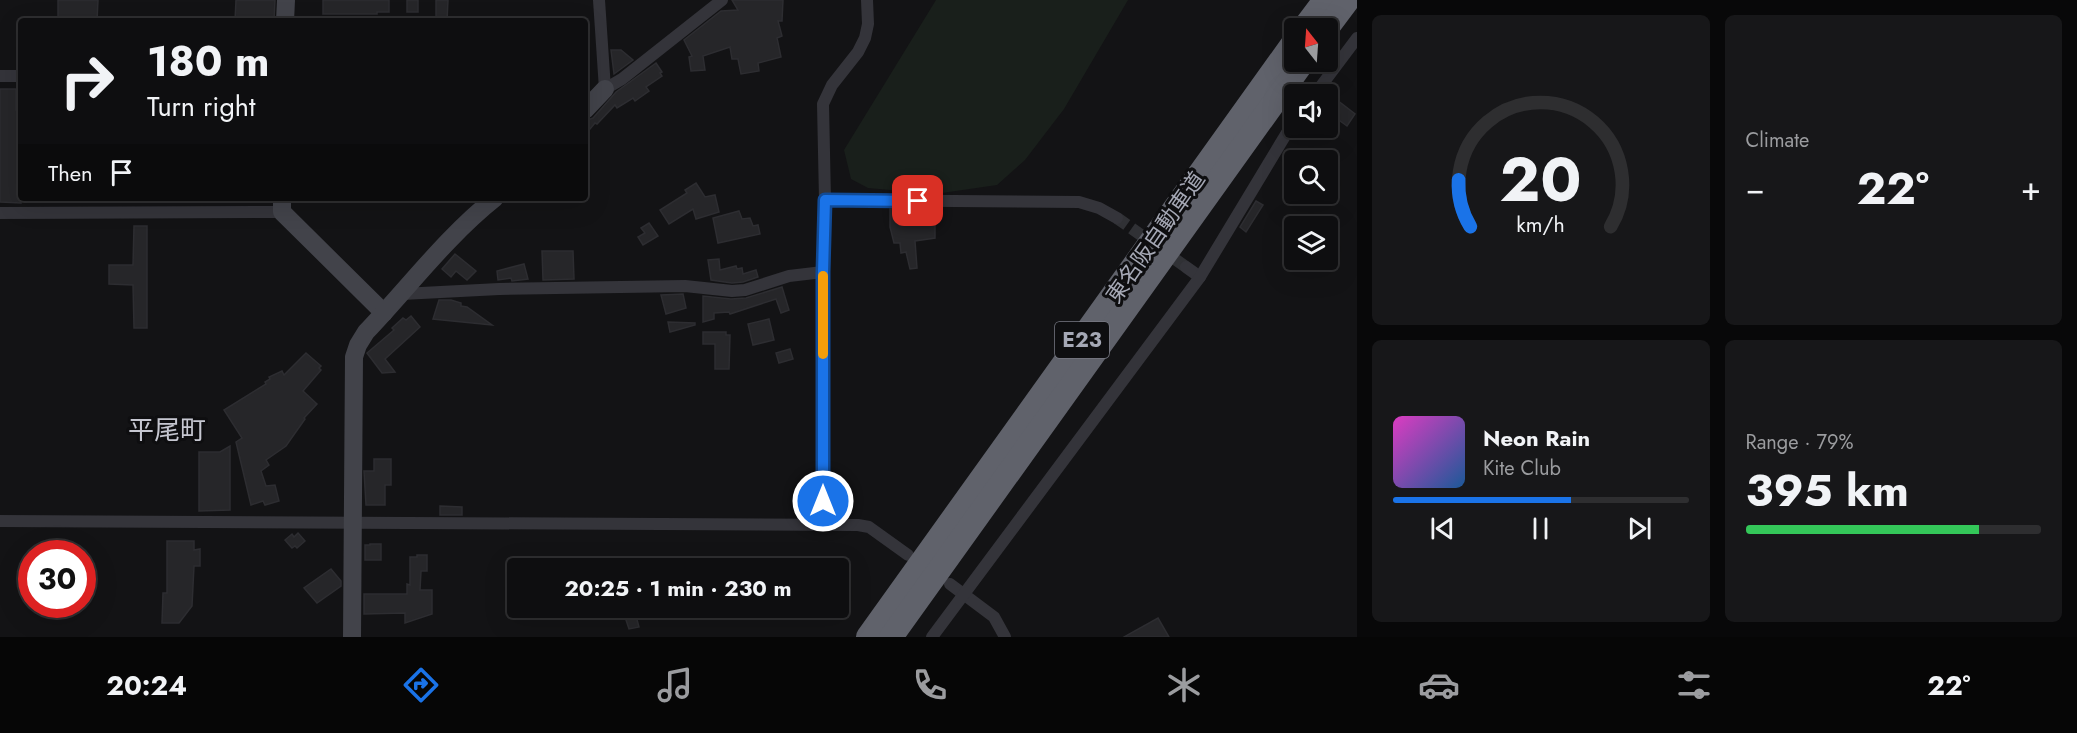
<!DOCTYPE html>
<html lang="en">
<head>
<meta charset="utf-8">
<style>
	body { margin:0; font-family:Jost,"Noto Sans JP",sans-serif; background:#171719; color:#f1f3f6; height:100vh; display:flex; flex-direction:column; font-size:22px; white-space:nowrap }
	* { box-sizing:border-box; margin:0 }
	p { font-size:20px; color:#9b9c9f }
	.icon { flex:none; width:33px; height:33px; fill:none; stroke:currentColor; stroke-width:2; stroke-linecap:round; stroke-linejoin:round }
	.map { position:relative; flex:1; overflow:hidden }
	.panel { display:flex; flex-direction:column; gap:15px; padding:15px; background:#080809; width:720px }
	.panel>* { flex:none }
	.guide { position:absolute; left:18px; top:18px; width:570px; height:183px; border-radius:6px; box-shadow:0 6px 24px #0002,0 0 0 2px #2e2e30; background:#0e0e10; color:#f1f3f6; overflow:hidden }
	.needle { width:39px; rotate:343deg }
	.controls { position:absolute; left:1284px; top:18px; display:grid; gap:12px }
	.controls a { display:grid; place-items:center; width:54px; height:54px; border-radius:6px; background:#0e0e10; box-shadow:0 6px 24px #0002,0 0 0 2px #2e2e30; font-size:30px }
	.speed { position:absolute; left:18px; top:540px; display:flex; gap:12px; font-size:30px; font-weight:700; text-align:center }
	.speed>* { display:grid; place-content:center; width:78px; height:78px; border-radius:50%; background:#0e0e10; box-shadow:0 6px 24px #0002,0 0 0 2px #2e2e30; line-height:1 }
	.speed .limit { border:9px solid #d22; background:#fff; color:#111 }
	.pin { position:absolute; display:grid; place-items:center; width:51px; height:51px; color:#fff; margin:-26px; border-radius:12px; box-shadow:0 3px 9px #0006 }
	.me { position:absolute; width:66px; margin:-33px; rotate:0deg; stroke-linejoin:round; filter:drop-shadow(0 0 4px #0008) }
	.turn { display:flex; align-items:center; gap:21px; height:126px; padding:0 30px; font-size:27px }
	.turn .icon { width:78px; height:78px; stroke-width:2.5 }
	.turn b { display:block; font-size:42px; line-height:51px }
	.then { display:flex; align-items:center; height:57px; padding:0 30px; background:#0003; gap:12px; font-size:22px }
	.big { font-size:45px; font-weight:700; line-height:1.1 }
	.panel .card { flex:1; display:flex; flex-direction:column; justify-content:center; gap:9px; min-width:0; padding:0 21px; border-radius:9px; background:#171719 }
	.panel .dial { align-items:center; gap:0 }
	.dial svg { height:156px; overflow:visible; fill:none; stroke:#2e2e30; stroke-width:7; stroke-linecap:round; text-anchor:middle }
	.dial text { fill:#f1f3f6; stroke:none }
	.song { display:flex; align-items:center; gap:18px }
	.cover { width:72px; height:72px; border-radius:9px; background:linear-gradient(135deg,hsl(310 70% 55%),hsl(210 70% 35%)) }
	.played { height:6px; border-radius:3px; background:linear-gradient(90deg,#1a73e8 60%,#2e2e30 60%) }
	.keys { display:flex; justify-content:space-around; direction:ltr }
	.heat { display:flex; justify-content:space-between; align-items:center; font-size:33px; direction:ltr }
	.charge { height:9px; border-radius:4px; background:linear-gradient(90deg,#34c759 79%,#2e2e30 0) }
	.panel .tiles { flex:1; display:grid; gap:15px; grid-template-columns:repeat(2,1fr) }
	.trip { position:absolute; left:507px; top:558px; width:342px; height:60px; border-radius:6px; background:#0e0e10; box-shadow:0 6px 24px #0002,0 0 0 2px #2e2e30; font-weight:700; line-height:60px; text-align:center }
	.tabs { display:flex; height:96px; justify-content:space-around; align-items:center; background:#060606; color:#9b9c9f }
	.tabs .icon { width:42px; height:42px }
	.tabs .on { color:#1a73e8 }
	.tabs b { font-size:27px; color:#f1f3f6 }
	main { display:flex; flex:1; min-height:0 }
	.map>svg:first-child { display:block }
</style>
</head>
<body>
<main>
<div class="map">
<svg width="1357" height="637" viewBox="0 0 1357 637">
	<rect width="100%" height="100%" fill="#131315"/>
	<!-- green -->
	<polygon fill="#191f1b" points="936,0 1128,0 1064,109 1025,160 997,185 935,194 868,188 851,179 844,150"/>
	<!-- building -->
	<g fill="#262629" stroke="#2d2d31" stroke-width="1.5">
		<polygon points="58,0 98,0 97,21 58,21"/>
		<polygon points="236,0 275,0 274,21 235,21"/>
		<polygon points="323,0 389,0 389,12 377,12 377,14 323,14"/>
		<rect x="407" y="0" width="11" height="12"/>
		<polygon points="436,0 448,0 447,21 436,21"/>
		<polygon points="732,0 783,0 782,21 778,21 782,36 777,38 781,57 758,63 759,71 741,74 738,59 732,59 730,47 703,56 705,70 691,71 689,57 692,56 684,40 721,11 738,10"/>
		<polygon points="611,50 621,50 633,60 614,74"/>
		<polygon points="656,63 662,72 660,73 662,76 646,87 649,91 635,101 633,98 617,108 615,105 597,124 595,123 590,129 585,125 585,121 593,118 616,92"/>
		<polygon points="0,89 16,89 16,110 21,110 21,203 0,202"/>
		<polygon points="1328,93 1355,114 1347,126 1328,112"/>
		<polygon points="696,183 705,197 715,195 719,212 696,219 693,209 669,224 660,210 687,193 685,190"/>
		<polygon points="1256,201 1263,205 1246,232 1240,227"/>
		<polygon points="890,209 935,209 935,238 915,241 917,268 910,269 906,252 901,253 900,243 894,243 890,227"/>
		<polygon points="739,211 742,219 750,218 753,226 758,225 760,234 718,243 713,218"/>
		<polygon points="649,223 658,236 643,245 638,237 645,233 641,228"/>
		<polygon points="134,226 147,226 147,328 134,328 133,285 109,284 109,265 133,265"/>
		<polygon points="542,251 573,251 574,279 543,280"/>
		<polygon points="455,254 476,271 467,280 456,271 451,277 442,269"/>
		<polygon points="719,259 720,270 736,266 737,269 742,268 743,274 756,270 758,277 743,282 732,283 711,280 708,260"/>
		<polygon points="524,264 528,279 512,281 511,278 498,280 497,271"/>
		<polygon points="782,287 789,310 781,313 776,299 730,314 729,312 714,313 714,319 703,322 703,296 731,299 746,298"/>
		<polygon points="683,294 686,308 666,314 661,295"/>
		<polygon points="439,300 451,300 461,303 461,306 467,307 492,325 433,319"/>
		<polygon points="411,316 420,327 385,359 395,372 382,373 367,353 394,330 392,328 403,318 406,320"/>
		<polygon points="769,319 774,340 753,345 748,324"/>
		<polygon points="668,322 695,323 695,325 670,332"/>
		<polygon points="703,332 726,332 726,335 730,335 729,369 715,369 715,344 703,344"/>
		<polygon points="790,349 793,359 779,363 776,353"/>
		<polygon points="306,353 321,366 319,368 321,370 303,391 317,404 304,418 305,419 286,446 266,460 269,465 261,471 266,486 275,485 279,501 265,505 263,501 251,505 236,442 242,438 224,410 266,384 265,382 270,379 269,377 282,371 284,375"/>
		<polygon points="230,446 230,510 199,511 199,452 220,452"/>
		<polygon points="374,459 391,459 391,485 385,485 385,505 366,505 364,471 374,471"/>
		<polygon points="440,506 462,507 462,515 440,515"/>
		<polygon points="298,533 305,541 297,548 295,546 292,548 285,540 292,534 294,537"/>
		<polygon points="167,541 194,541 194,550 200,549 200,566 194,566 192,606 179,623 162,623 163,593 167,593"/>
		<polygon points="370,544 381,544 381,560 365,560 365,545 370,545"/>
		<polygon points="417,555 427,555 427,571 421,571 420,590 432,590 432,614 405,623 405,613 364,614 364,594 407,594 407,584 410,585 410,557 417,557"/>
		<polygon points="331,569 341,581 341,586 317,603 304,588"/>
		<polygon points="622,608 658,608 658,609 636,616 639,627 629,629"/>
		<polygon points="1158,618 1169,637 1124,637"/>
	</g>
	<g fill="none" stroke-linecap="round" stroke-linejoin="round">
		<!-- street-tunnel -->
		<polyline stroke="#303135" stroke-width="12" stroke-dasharray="12 6" stroke-linecap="butt" points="1117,218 1186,267"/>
		<!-- street -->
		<g stroke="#34343a" stroke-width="12">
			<polyline points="599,0 605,89"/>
			<polyline points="0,76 21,76"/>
			<polyline points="605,89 622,79 722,0"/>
			<polyline points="1315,94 1357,38"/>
			<polyline points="825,200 1079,202 1099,208 1117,218"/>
			<polyline points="0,213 282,212"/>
			<polyline points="1186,267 1200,277"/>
			<polyline points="402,294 499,289 685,286 732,291 745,290 789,276 823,272"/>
			<polyline points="0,521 858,525 869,527 908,555"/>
			<polyline points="823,524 823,272 825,200 823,104 832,85 858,52 865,38 868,24 867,0"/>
			<polyline points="950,584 994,617 1005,637"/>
			<polyline points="932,637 1200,277 1294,121"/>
		</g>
		<!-- secondary -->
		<g stroke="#42434a" stroke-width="18">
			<polyline points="285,21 286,0"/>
			<polyline points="585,110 605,89"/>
			<polyline points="282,198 282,212 384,313"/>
			<path d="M352 637 354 357 358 345 366 332C409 287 446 237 495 198"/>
		</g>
		<!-- highway -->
		<g stroke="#60626b" stroke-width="24">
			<polyline points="1304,28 1325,0"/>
			<polyline points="1327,28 1348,0"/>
			<polyline points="868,637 1294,42"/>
			<polyline points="891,637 1303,62"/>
		</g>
	</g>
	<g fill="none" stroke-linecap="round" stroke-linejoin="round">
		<defs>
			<polyline id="route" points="823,501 823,272 825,200 918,201"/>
		</defs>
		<!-- route casing -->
		<use href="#route" stroke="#114b97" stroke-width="15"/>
		<!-- route -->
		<use href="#route" stroke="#1a73e8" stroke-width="10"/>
		<!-- slow -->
		<polyline stroke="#f59e0b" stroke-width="10" points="823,276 823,354"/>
	</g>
	<g text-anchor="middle" stroke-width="6" stroke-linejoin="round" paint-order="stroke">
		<!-- shield labels -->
		<rect fill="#0e0e10" stroke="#787a84" stroke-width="1.5" x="1055" y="322" width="54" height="36" rx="4.5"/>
		<g font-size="21" font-weight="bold" fill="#a5a8b5">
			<text x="1082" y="347">E23</text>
		</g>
		<!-- street labels -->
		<g font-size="22" fill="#a5a8b5" stroke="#0e0e10">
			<text transform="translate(1155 237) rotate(-55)" y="8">東名阪自動車道</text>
		</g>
		<!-- quarter labels -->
		<g font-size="26" fill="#c6c7d1" stroke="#0e0e10">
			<text x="167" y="439">平尾町</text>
		</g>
	</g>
</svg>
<div class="controls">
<a><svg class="needle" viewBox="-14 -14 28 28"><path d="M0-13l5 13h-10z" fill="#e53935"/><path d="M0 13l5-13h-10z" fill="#9b9c9f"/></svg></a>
<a><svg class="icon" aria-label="sound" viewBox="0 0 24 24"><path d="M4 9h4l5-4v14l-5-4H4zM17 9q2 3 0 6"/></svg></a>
<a><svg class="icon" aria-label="search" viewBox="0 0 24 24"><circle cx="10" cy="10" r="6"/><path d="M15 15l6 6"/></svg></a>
<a><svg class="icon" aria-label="layers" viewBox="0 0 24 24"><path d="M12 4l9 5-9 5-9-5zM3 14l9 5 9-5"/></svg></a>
</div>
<div class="speed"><div class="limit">30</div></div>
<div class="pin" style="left:918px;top:201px;background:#d93025"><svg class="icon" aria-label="arrive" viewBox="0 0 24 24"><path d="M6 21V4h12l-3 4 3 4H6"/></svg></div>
<svg class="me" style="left:823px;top:501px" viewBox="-20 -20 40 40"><circle r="17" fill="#1a73e8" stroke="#fff" stroke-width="3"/><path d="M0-11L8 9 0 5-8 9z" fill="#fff"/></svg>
<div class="trip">20:25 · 1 min · 230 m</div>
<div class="guide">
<div class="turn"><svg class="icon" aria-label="right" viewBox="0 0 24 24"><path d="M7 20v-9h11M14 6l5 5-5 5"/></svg><div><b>180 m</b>Turn right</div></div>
<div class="then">Then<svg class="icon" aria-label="arrive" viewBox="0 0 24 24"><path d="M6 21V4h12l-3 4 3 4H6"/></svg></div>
</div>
</div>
<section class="panel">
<div class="tiles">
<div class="card dial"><svg viewBox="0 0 100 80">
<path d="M14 69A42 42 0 1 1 86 69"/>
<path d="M14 69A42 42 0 0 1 8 45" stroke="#1a73e8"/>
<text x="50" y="56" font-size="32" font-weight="700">20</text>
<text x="50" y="72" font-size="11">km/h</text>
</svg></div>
<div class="card"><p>Climate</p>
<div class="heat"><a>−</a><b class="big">22°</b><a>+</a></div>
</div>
<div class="card">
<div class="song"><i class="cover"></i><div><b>Neon Rain</b><p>Kite Club</p></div></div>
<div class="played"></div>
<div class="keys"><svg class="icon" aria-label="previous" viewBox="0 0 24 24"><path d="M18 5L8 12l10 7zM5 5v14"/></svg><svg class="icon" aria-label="pause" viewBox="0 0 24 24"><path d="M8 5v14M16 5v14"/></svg><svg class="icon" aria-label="next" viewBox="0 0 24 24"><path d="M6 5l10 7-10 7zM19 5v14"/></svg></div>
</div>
<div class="card"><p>Range · 79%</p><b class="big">395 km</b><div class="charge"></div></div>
</div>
</section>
</main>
<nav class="tabs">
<b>20:24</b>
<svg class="icon on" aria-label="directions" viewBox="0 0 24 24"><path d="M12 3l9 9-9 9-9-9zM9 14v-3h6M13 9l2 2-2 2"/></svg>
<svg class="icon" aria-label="music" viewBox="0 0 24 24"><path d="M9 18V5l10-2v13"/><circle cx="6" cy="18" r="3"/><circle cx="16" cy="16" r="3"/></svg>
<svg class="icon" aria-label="phone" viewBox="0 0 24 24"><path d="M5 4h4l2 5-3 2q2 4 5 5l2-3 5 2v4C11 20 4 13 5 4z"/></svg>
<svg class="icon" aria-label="climate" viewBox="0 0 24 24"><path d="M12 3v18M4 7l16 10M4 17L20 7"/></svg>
<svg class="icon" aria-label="car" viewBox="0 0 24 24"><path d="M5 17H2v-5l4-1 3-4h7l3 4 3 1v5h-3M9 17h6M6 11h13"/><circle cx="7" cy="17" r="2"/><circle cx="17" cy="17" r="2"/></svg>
<svg class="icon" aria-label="filters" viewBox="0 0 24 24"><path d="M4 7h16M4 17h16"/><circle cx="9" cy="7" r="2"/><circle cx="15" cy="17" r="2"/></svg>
<b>22°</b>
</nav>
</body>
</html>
